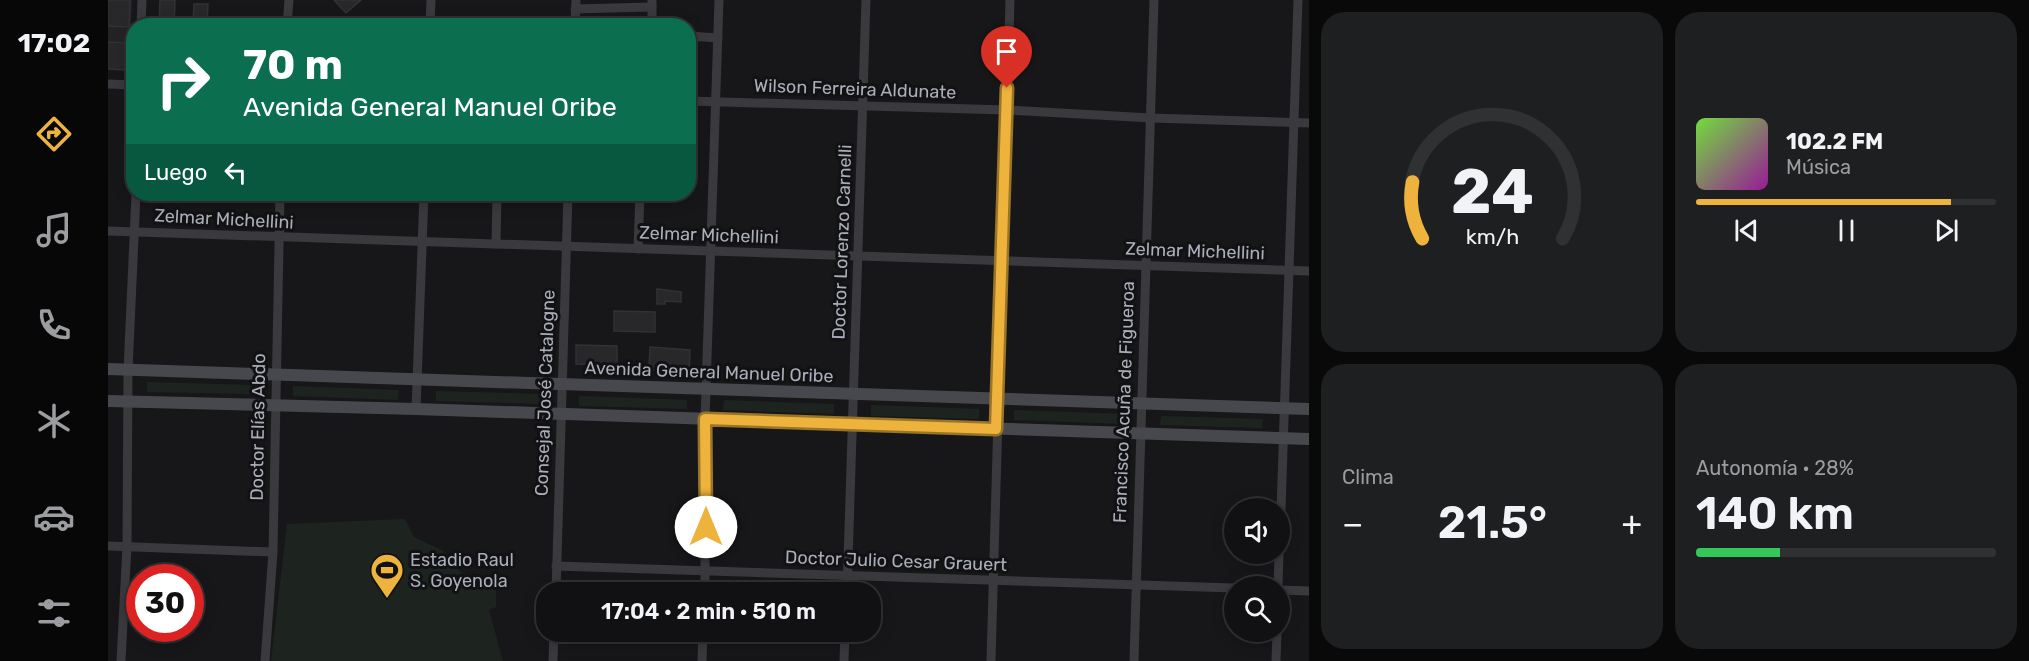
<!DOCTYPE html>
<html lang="es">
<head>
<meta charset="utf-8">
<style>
	body { margin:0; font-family:Rubik,sans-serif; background:#1e1f21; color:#f1f3f6; height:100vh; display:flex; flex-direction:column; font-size:22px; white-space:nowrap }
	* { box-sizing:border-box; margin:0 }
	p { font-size:20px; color:#9c9da0 }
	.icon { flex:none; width:33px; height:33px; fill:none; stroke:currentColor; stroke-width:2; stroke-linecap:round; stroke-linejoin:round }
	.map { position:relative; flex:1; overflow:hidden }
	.drawer { display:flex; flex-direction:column; gap:12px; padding:12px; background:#09090a; width:720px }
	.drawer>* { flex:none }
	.banner { position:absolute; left:18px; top:18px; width:570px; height:183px; border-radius:24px; box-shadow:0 3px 15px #0003,0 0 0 2px #303133; background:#0b6e4f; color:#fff; overflow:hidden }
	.controls { position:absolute; left:1116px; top:498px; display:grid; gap:12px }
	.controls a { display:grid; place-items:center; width:66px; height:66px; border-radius:50%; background:#111113; box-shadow:0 3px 15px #0003,0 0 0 2px #303133; font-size:30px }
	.speed { position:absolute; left:18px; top:564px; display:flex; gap:12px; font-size:30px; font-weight:700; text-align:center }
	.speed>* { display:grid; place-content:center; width:78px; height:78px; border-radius:50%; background:#111113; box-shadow:0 3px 15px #0003,0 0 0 2px #303133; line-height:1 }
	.speed .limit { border:9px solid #d22; background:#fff; color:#111 }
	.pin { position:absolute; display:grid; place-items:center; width:51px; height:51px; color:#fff; margin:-62px -26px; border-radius:50% 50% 50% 0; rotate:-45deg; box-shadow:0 0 6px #0007 }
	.pin .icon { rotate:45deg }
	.me { position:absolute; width:66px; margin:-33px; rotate:0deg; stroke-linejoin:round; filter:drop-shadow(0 0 4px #0008) }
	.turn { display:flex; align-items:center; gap:21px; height:126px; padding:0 18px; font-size:27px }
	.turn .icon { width:78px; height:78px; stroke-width:2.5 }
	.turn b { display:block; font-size:42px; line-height:51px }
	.then { display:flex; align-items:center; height:57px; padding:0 18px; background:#0003; gap:12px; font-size:22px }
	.big { font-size:45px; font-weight:600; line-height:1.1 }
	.drawer .card { flex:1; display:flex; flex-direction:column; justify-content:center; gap:9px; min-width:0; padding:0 21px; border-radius:24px; background:#1e1f21 }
	.drawer .dial { align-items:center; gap:0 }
	.dial svg { height:156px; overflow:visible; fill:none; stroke:#303133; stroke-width:7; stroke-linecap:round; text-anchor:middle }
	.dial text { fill:#f1f3f6; stroke:none }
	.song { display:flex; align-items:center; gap:18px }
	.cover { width:72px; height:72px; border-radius:9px; background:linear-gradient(135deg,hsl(100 70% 55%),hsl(300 70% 35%)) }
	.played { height:6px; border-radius:3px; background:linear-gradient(90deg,#edb33c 85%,#303133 85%) }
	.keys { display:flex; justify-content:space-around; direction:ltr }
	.heat { display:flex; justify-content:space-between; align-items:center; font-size:33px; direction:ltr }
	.charge { height:9px; border-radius:4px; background:linear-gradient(90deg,#34c759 28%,#303133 0) }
	.drawer .tiles { flex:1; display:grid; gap:12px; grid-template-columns:repeat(2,1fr) }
	.trip { position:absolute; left:428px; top:582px; width:345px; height:60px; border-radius:24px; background:#111113; box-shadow:0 3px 15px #0003,0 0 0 2px #303133; font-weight:600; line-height:60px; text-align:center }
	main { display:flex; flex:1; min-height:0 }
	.tab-bar { display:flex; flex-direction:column; width:108px; justify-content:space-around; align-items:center; background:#070708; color:#9c9da0 }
	.tab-bar .icon { width:42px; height:42px }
	.tab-bar .on { color:#edb33c }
	.tab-bar b { font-size:27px; color:#f1f3f6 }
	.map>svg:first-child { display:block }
</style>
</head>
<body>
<main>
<nav class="tab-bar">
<b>17:02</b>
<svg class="icon on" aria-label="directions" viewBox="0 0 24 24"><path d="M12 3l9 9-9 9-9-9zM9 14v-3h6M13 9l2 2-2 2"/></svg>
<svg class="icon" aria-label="music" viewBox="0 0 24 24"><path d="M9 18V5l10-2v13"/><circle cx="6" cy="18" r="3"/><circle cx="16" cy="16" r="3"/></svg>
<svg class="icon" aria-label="phone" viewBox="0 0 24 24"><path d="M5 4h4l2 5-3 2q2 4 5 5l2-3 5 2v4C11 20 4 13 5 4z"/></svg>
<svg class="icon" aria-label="climate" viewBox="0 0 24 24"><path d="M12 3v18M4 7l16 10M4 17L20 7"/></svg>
<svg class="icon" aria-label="car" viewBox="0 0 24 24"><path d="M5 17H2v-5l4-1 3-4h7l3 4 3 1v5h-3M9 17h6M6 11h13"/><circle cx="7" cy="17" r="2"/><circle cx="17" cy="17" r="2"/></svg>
<svg class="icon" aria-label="filters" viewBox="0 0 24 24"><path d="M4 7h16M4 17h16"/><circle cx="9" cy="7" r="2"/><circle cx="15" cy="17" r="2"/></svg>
</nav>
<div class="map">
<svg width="1201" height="661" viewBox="0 0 1201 661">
	<rect width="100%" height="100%" fill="#171719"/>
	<!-- built -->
	<polygon fill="#232326" points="0,0 24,0 22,71 0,70"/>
	<!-- green -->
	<g fill="#1d241f">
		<polygon points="39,382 149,385 149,394 39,392"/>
		<polygon points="185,386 291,390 290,400 185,396"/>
		<polygon points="328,391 436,394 436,404 328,401"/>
		<polygon points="471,396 579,400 579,409 471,406"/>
		<polygon points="616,400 726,404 726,414 615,410"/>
		<polygon points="763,405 871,409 871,419 763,416"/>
		<polygon points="906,410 1016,414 1016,424 906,420"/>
		<polygon points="1053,416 1155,419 1154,428 1052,425"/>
		<polygon points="297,519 306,537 335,551 362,583 388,590 388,607 381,610 395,661 163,661 179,524"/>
	</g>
	<!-- building -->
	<g fill="#28272a" stroke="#323135" stroke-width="1.5">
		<polygon points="0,0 22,0 21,27 0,26"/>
		<polygon points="52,0 67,0 66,26 51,26"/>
		<polygon points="226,0 253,0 238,13"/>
		<polygon points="86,4 100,4 99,26 85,26"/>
		<polygon points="193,17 232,19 232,26 193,26"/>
		<polygon points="0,42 20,43 20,70 0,69"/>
		<polygon points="549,289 573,292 573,302 557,301 557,304 549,304"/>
		<polygon points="506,311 547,312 547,332 506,331"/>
		<polygon points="468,345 509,346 509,365 468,364"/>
		<polygon points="542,347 582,350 581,373 541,370"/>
	</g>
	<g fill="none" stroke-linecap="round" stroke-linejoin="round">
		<!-- street -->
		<g stroke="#39393e" stroke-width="9">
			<polyline points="467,9 544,7"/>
			<polyline points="33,26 34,0"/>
			<polyline points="179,26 181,0"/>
			<polyline points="322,26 323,0"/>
			<polyline points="467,26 468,0"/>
			<polyline points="544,26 544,0"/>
			<polyline points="580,36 610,38"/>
			<polyline points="0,84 26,85"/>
			<polyline points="580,101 899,110 1043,118 1201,123"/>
			<polyline points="0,231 1201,271"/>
			<polyline points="388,244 389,194"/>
			<polyline points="530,249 532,194"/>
			<polyline points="308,409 316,194"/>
			<polyline points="1172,540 1190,0"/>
			<polyline points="0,546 165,552"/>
			<polyline points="448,566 1126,588"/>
			<polyline points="1170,586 1171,554"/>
			<polyline points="1172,590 1201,591"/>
			<polyline points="448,592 460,194"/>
			<polyline points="597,592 597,419 611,0"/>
			<polyline points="739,592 758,0"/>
			<polyline points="13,661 19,546 20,370 28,194"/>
			<polyline points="157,661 165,552 172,194"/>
			<polyline points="445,661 446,632"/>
			<polyline points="594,661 595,632"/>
			<polyline points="736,661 737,632"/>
			<polyline points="883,661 902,0"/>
			<polyline points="1026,661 1046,0"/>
			<polyline points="1168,661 1169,632"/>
		</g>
		<!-- secondary -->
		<g stroke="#47484e" stroke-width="12">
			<polyline points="0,369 1201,409"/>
			<polyline points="0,401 308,409 1201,439"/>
		</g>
	</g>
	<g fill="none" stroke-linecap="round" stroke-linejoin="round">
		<defs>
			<polyline id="route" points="598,527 597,419 888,429 899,88"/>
		</defs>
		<!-- route casing -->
		<use href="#route" stroke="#9a7427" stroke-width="15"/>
		<!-- route -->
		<use href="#route" stroke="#edb33c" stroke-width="10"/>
	</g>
	<!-- icons -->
	<defs>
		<symbol id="stadium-pin" viewBox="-11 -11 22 30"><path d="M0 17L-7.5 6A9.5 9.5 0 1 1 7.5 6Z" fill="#edb33c" stroke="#121214"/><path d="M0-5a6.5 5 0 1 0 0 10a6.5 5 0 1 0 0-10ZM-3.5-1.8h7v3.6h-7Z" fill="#111"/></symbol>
	</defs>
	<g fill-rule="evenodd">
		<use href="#stadium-pin" x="260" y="551" width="38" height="52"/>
	</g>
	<g text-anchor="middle" stroke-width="6" stroke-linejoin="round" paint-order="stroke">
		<!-- street labels -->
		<g font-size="18" fill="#aaaeb9" stroke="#121214">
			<text transform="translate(747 89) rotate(2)" y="6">Wilson Ferreira Aldunate</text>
			<text transform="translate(116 219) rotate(3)" y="6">Zelmar Michellini</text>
			<text transform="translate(601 235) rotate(2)" y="6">Zelmar Michellini</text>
			<text transform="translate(734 242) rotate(-88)" y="6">Doctor Lorenzo Carnelli</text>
			<text transform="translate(1087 251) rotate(2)" y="6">Zelmar Michellini</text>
			<text transform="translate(601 372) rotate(2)" y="6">Avenida General Manuel Oribe</text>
			<text transform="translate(437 393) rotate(-88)" y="6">Consejal José Catalogne</text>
			<text transform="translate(1016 402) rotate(-88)" y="6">Francisco Acuña de Figueroa</text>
			<text transform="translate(150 427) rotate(-89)" y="6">Doctor Elías Abdo</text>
			<text transform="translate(788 561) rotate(2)" y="6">Doctor Julio Cesar Grauert</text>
		</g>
		<!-- poi labels -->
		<g font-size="18" fill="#aaaeb9" stroke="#121214" text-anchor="start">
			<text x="302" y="566">Estadio Raul<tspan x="302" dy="21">S. Goyenola</tspan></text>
		</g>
	</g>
</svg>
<div class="controls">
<a><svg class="icon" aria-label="sound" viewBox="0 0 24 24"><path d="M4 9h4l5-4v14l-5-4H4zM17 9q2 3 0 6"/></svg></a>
<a><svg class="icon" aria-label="search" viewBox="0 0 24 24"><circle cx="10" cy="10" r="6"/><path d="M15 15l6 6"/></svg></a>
</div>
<div class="speed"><div class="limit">30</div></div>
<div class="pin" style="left:899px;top:88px;background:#d93025"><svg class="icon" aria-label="arrive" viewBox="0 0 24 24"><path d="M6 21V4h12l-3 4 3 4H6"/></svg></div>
<svg class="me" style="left:598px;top:527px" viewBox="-20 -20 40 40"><circle r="19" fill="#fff"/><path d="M0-13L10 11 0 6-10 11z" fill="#edb33c"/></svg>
<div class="trip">17:04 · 2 min · 510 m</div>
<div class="banner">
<div class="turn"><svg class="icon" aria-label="right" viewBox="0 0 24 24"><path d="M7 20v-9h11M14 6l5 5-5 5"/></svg><div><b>70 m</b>Avenida General Manuel Oribe</div></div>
<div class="then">Luego<svg class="icon" aria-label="left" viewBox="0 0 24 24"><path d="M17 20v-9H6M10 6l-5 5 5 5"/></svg></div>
</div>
</div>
<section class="drawer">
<div class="tiles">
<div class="card dial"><svg viewBox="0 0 100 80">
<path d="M14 69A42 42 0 1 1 86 69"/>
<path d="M14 69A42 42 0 0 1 9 40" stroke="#edb33c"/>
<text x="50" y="56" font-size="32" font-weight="700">24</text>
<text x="50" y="72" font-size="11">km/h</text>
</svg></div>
<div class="card">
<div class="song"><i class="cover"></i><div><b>102.2 FM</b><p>Música</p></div></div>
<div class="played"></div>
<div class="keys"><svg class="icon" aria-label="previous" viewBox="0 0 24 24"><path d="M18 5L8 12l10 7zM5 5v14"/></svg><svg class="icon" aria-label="pause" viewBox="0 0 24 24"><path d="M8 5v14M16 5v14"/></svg><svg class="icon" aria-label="next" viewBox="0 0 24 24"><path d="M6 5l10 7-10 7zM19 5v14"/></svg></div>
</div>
<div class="card"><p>Clima</p>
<div class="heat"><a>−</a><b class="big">21.5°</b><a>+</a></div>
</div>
<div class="card"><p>Autonomía · 28%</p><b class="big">140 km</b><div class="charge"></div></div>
</div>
</section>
</main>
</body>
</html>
